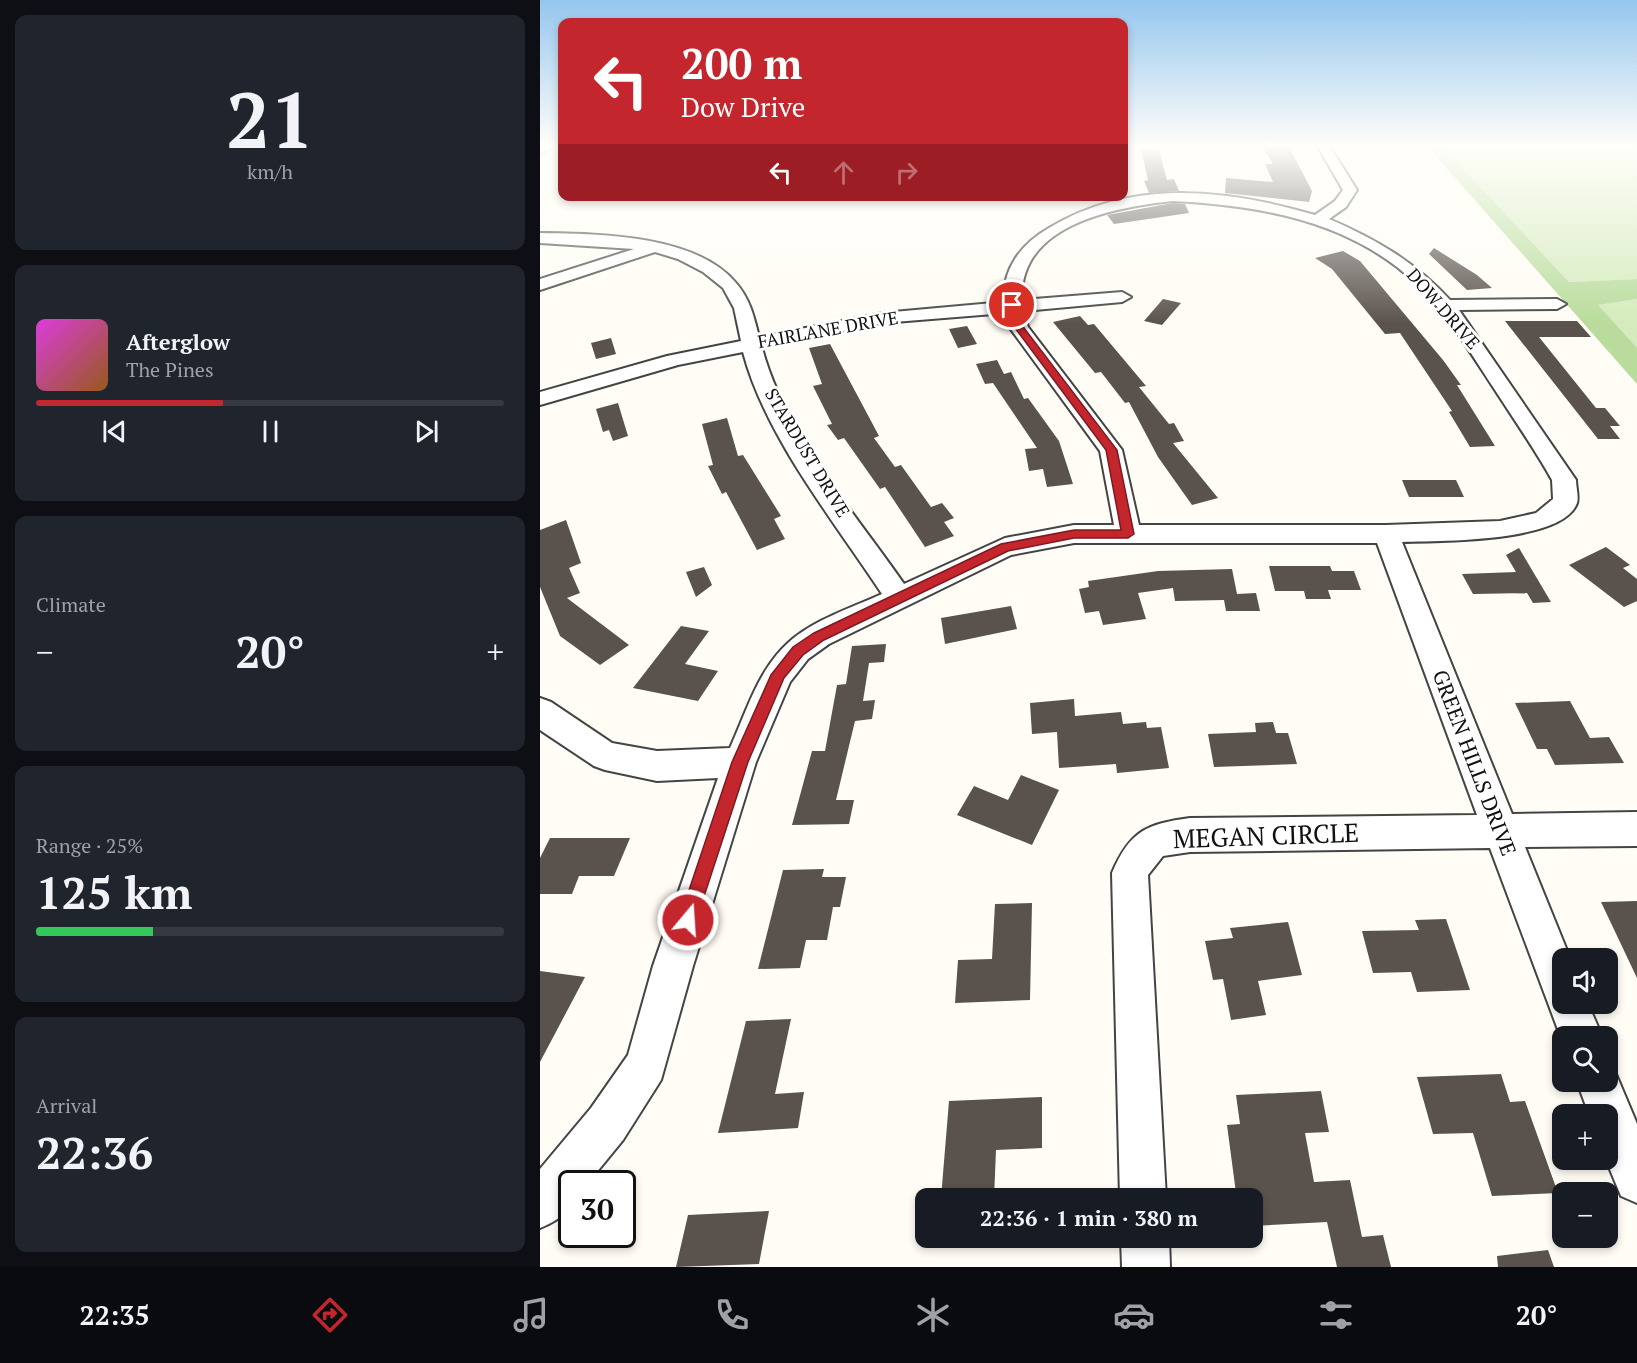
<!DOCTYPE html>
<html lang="en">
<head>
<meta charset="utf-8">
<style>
	body { margin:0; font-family:"PT Serif",serif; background:#20242c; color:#f1f3f6; height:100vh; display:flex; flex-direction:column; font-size:22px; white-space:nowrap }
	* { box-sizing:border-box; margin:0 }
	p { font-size:20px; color:#9ea1a6 }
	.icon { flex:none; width:33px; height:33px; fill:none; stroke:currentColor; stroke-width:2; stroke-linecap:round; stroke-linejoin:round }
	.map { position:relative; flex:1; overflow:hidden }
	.drawer { display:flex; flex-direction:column; gap:15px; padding:15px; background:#0d0f14; width:540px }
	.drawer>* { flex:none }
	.guide { position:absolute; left:18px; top:18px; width:570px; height:183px; border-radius:12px; box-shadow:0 3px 9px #0003; background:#c4262e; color:#fff; overflow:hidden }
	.controls { position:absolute; left:1012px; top:948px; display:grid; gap:12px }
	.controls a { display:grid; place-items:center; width:66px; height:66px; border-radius:12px; background:#171b24; box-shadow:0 3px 9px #0003; font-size:30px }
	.speed { position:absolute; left:18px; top:1170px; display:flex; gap:12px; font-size:30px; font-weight:700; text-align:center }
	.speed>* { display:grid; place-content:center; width:78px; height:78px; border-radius:50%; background:#171b24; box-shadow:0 3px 9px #0003; line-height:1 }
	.speed .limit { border:3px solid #111; border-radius:9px; background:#fff; color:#111 }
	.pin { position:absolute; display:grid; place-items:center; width:51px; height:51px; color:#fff; margin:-26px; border:3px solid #fff; border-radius:50%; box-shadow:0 2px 6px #0007 }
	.me { position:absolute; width:66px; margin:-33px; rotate:18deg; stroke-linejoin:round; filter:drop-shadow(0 0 4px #0008) }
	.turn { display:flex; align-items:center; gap:21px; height:126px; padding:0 24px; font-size:27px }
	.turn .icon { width:78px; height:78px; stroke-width:2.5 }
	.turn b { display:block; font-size:42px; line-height:51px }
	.lanes { display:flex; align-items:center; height:57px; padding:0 24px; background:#0003; justify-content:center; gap:30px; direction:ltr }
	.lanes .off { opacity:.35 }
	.big { font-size:45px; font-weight:700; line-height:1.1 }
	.drawer .widget { flex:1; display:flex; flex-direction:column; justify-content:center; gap:9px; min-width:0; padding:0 21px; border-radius:12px; background:#20242c }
	.drawer .dial { align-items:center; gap:0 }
	.dial b { font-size:78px; line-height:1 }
	.song { display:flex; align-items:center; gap:18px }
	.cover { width:72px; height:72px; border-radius:9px; background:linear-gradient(135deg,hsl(300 70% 55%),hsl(30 70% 35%)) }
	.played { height:6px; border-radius:3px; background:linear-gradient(90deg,#c4262e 40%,#363941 40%) }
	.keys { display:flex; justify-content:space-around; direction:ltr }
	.heat { display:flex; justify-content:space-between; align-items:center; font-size:33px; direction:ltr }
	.charge { height:9px; border-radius:4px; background:linear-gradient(90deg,#34c759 25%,#363941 0) }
	.trip { position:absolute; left:375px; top:1188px; width:348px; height:60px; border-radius:12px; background:#171b24; box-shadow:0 3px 9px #0003; font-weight:700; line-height:60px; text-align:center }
	.tab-bar { display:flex; height:96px; justify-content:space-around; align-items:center; background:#090b0e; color:#9ea1a6 }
	.tab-bar .icon { width:42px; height:42px }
	.tab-bar .on { color:#c4262e }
	.tab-bar b { font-size:27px; color:#f1f3f6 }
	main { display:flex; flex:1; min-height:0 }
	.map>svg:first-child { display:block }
</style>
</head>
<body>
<main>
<section class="drawer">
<div class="widget dial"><b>21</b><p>km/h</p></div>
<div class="widget">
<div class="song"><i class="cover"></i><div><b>Afterglow</b><p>The Pines</p></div></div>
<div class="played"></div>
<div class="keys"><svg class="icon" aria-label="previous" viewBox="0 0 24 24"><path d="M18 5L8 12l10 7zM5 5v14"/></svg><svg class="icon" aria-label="pause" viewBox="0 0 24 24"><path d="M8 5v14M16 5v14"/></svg><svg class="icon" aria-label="next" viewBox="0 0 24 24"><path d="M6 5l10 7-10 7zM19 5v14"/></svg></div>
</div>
<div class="widget"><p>Climate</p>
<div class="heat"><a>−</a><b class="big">20°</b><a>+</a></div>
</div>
<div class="widget"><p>Range · 25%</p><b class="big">125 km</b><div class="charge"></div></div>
<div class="widget"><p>Arrival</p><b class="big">22:36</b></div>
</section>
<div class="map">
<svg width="1097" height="1267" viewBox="0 0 1097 1267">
	<rect width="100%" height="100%" fill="#fffdf5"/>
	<!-- green -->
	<g fill="#d5ebbd">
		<polygon points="903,147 1097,147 1097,279 1029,282"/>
		<polygon points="1097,299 1097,350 1056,305"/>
	</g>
	<!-- forest -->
	<polygon fill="#b9dc9c" points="888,147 903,147 1029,282 1097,279 1097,299 1058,305 1097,348 1097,384"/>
	<!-- building -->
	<g fill="#5a524d">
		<polygon points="723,147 749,147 772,191 769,202 685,193 686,178 733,182 725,164 733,164"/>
		<polygon points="601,150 619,150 627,180 634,179 639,191 609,193 604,181 608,180"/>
		<polygon points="633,203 645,204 649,213 574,224 567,215"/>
		<polygon points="894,248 937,275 952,288 927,290 889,254"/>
		<polygon points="803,251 820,261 903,360 921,385 917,385 955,446 930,447 909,412 912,411 860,333 845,334 792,269 775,258"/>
		<polygon points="623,299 641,303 622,325 604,321"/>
		<polygon points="540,316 548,325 554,324 606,386 599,387 629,424 634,423 644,441 633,443 678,498 652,505 618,457 589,402 585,403 561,372 555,373 513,322"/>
		<polygon points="965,321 1037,321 1051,337 999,337 1056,408 1065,408 1080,426 1070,426 1080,439 1058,439"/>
		<polygon points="427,326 437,344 418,348 409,329"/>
		<polygon points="71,338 76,354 56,359 51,343"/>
		<polygon points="290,344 339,436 334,438 355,467 361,465 391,507 402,503 414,518 404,522 414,536 385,547 345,487 340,489 304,438 298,440 287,425 292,424 273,386 282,384 269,348"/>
		<polygon points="457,360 464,374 471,372 484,399 488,398 519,441 533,484 507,487 503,469 489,471 485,449 497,448 453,383 445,384 436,364"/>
		<polygon points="78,403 88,436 73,441 69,430 63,432 56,409"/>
		<polygon points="187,418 198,456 203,455 241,516 234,519 245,539 217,550 186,492 182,494 168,466 173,465 162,424"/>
		<polygon points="862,480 916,480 924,497 869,497"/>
		<polygon points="26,520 41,563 29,568 40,593 27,598 89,645 60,665 20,636 0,587 0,530"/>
		<polygon points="1066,547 1090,565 1083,568 1097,579 1097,601 1084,607 1029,565"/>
		<polygon points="979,548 1011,602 993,603 987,593 933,594 922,574 976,572 966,555"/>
		<polygon points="729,566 790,566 792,571 814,571 821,590 788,590 791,599 766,599 764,591 735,591"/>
		<polygon points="164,567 172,585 156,597 146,572"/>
		<polygon points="692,569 697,594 716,593 720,611 686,611 684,600 635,601 633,588 598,593 606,619 563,625 559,611 545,613 539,589 549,587 548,581 618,571"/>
		<polygon points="471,606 477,629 405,644 401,618"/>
		<polygon points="141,626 169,631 145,664 178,671 158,701 93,688"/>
		<polygon points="346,644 344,662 329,663 323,701 335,700 332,719 315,721 296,800 314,800 309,824 252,825 272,751 285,751 297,685 306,684 312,646"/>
		<polygon points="534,699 535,716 581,712 583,724 606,722 607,728 621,727 629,768 577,773 576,764 519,768 517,732 492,734 490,703"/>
		<polygon points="1030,701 1050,738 1069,737 1084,763 1015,765 1007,749 997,749 975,703"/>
		<polygon points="733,722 736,733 748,733 757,764 674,767 668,734 716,732 715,723"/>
		<polygon points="481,775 519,790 492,845 417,815 434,786 468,800"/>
		<polygon points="10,838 90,838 74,876 39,876 32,894 0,894 0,858"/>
		<polygon points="284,869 282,877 306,877 300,907 293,907 287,940 266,940 260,968 218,969 243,870"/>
		<polygon points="1097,901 1097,978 1061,902"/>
		<polygon points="492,903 490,1000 415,1003 418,960 452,959 455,904"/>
		<polygon points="906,919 930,990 877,992 871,972 833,973 822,931 879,930 875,920"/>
		<polygon points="748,922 762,975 718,981 726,1015 691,1020 683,979 673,980 665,941 693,938 690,928"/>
		<polygon points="0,971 45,977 0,1062"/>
		<polygon points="251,1019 235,1094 264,1092 258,1128 178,1133 206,1021"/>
		<polygon points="961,1074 970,1102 985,1101 1018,1193 952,1196 933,1133 893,1134 877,1077"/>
		<polygon points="781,1091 789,1132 765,1133 774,1182 810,1180 822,1237 843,1235 851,1267 797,1267 787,1222 712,1226 712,1198 708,1198 707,1192 696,1193 687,1125 700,1124 696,1095"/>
		<polygon points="502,1097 502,1148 456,1150 454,1198 401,1198 409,1101"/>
		<polygon points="229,1211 219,1264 136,1267 148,1215"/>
		<polygon points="1008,1250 1014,1267 958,1267 957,1256"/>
	</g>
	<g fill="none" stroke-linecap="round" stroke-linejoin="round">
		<defs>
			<g id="minor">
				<polygon points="0,147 15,147 0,153"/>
				<path d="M778 147H790L817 190 806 207 789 219C836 239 875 262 910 300L1017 299 1026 304 1017 309 919 310 1036 480C1036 487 1039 497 1037 503 1023 543 897 541 862 542L972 814 1097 812V846L985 847 1030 958H1023V1004H1048L1062 1036H1023V1043L950 848 650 852 623 856 608 875 626 1198H580L572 873C590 831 606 824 650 818L937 815 837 543H534L471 555 289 644 268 659 250 682 216 762 153 966 121 1080 83 1140 47 1184H32C32 1210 24 1218 0 1228V1169L51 1108 88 1055 113 966 178 778 117 781 65 770 54 766 0 730V698L11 702 72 743 117 751 190 748C206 713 218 670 248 643 273 620 311 608 342 594 294 521 225 436 203 352L138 365 0 405V392L127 356 201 341 194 308 183 288 163 272 138 259 115 252 0 290V279L94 249 0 243V233C58 234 155 234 196 283 210 299 214 317 219 337L342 313 464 302C462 269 481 244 509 228 592 178 686 189 775 215L795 201 803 190ZM633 201C712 205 793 218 857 267 898 299 925 344 953 387 973 418 994 448 1012 480L1013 499 996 513 960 521 846 525H599L582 450 488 327 484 311 582 302 591 297 582 292 482 300C478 224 576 207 633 201ZM466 313 470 328 560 451 574 525H534L465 538 364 584C314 512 245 434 222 348L342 323Z"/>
				<polygon points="1068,1065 1073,1067 1097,1124 1097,1203 1081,1196 1066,1160 1068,1114 1049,1114 1037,1082 1068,1082"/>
				<polygon points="581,1238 629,1238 630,1267 582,1267"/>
			</g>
		</defs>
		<!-- minor casing -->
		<use href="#minor" stroke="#444" stroke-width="4"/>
		<!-- minor -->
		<use href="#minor" fill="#fff" fill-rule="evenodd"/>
	</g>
	<!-- sky -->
	<linearGradient id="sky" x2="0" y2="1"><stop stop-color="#95c6ee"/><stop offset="0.45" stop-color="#fffefa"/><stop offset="1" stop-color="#fffefa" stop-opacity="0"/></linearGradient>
	<rect width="1097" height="324" fill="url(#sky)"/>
	<!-- route -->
	<polygon fill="#c4262e" stroke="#7f191e" stroke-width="1.5" points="472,303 476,305 484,328 577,450 594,534 588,538 534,538 468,551 284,640 263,655 244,678 208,762 154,927 148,929 141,927 139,920 192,762 231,675 253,647 274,633 461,544 534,530 581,530 566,450 475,328 467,305"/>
	<g text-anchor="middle" stroke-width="6" stroke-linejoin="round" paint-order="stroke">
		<!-- far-street labels -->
		<g font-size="18" fill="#111" stroke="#fff">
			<text transform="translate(903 309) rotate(49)" y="6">DOW DRIVE</text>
			<text transform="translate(288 330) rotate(-10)" y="6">FAIRLANE DRIVE</text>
			<text transform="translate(267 453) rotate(59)" y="6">STARDUST DRIVE</text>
		</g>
		<!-- street labels -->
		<g font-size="21" fill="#111" stroke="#fff">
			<text transform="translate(934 763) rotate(69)" y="7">GREEN HILLS DRIVE</text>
		</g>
		<!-- near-street labels -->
		<g font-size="26" fill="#111" stroke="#fff">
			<text transform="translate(726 836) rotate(-2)" y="9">MEGAN CIRCLE</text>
		</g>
	</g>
</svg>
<div class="controls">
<a><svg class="icon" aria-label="sound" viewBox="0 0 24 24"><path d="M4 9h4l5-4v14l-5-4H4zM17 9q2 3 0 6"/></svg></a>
<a><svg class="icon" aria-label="search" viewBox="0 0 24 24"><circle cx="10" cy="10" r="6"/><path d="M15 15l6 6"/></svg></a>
<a>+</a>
<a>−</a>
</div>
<div class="speed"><div class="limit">30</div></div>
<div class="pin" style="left:472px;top:305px;background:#d93025"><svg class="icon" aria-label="arrive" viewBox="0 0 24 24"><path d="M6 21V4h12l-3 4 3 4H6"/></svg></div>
<svg class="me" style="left:148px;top:920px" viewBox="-20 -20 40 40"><circle r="17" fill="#c4262e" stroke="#fff" stroke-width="3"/><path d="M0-11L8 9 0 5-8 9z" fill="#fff"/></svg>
<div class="trip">22:36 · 1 min · 380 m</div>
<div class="guide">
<div class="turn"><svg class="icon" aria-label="left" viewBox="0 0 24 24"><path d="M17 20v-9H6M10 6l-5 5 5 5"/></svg><div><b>200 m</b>Dow Drive</div></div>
<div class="lanes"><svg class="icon" aria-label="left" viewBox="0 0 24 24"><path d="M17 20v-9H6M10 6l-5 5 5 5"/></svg><svg class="icon off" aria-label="ahead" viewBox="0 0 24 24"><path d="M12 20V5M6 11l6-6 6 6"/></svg><svg class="icon off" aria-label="right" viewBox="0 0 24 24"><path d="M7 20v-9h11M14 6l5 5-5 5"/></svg></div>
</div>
</div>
</main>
<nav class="tab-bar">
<b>22:35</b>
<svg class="icon on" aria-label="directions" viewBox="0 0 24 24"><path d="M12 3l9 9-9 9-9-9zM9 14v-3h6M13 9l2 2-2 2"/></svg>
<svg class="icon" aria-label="music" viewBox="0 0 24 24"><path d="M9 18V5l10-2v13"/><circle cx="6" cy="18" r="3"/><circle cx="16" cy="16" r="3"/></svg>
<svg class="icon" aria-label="phone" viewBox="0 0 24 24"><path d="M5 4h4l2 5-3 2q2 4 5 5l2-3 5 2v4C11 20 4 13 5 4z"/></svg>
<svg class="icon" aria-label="climate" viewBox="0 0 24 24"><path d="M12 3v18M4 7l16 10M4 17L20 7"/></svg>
<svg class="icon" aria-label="car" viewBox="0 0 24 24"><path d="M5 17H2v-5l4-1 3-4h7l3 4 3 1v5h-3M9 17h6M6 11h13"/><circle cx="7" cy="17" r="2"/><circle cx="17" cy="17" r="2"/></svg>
<svg class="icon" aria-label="filters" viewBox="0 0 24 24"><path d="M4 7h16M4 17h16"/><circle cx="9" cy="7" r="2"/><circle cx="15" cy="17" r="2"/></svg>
<b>20°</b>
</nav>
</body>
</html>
